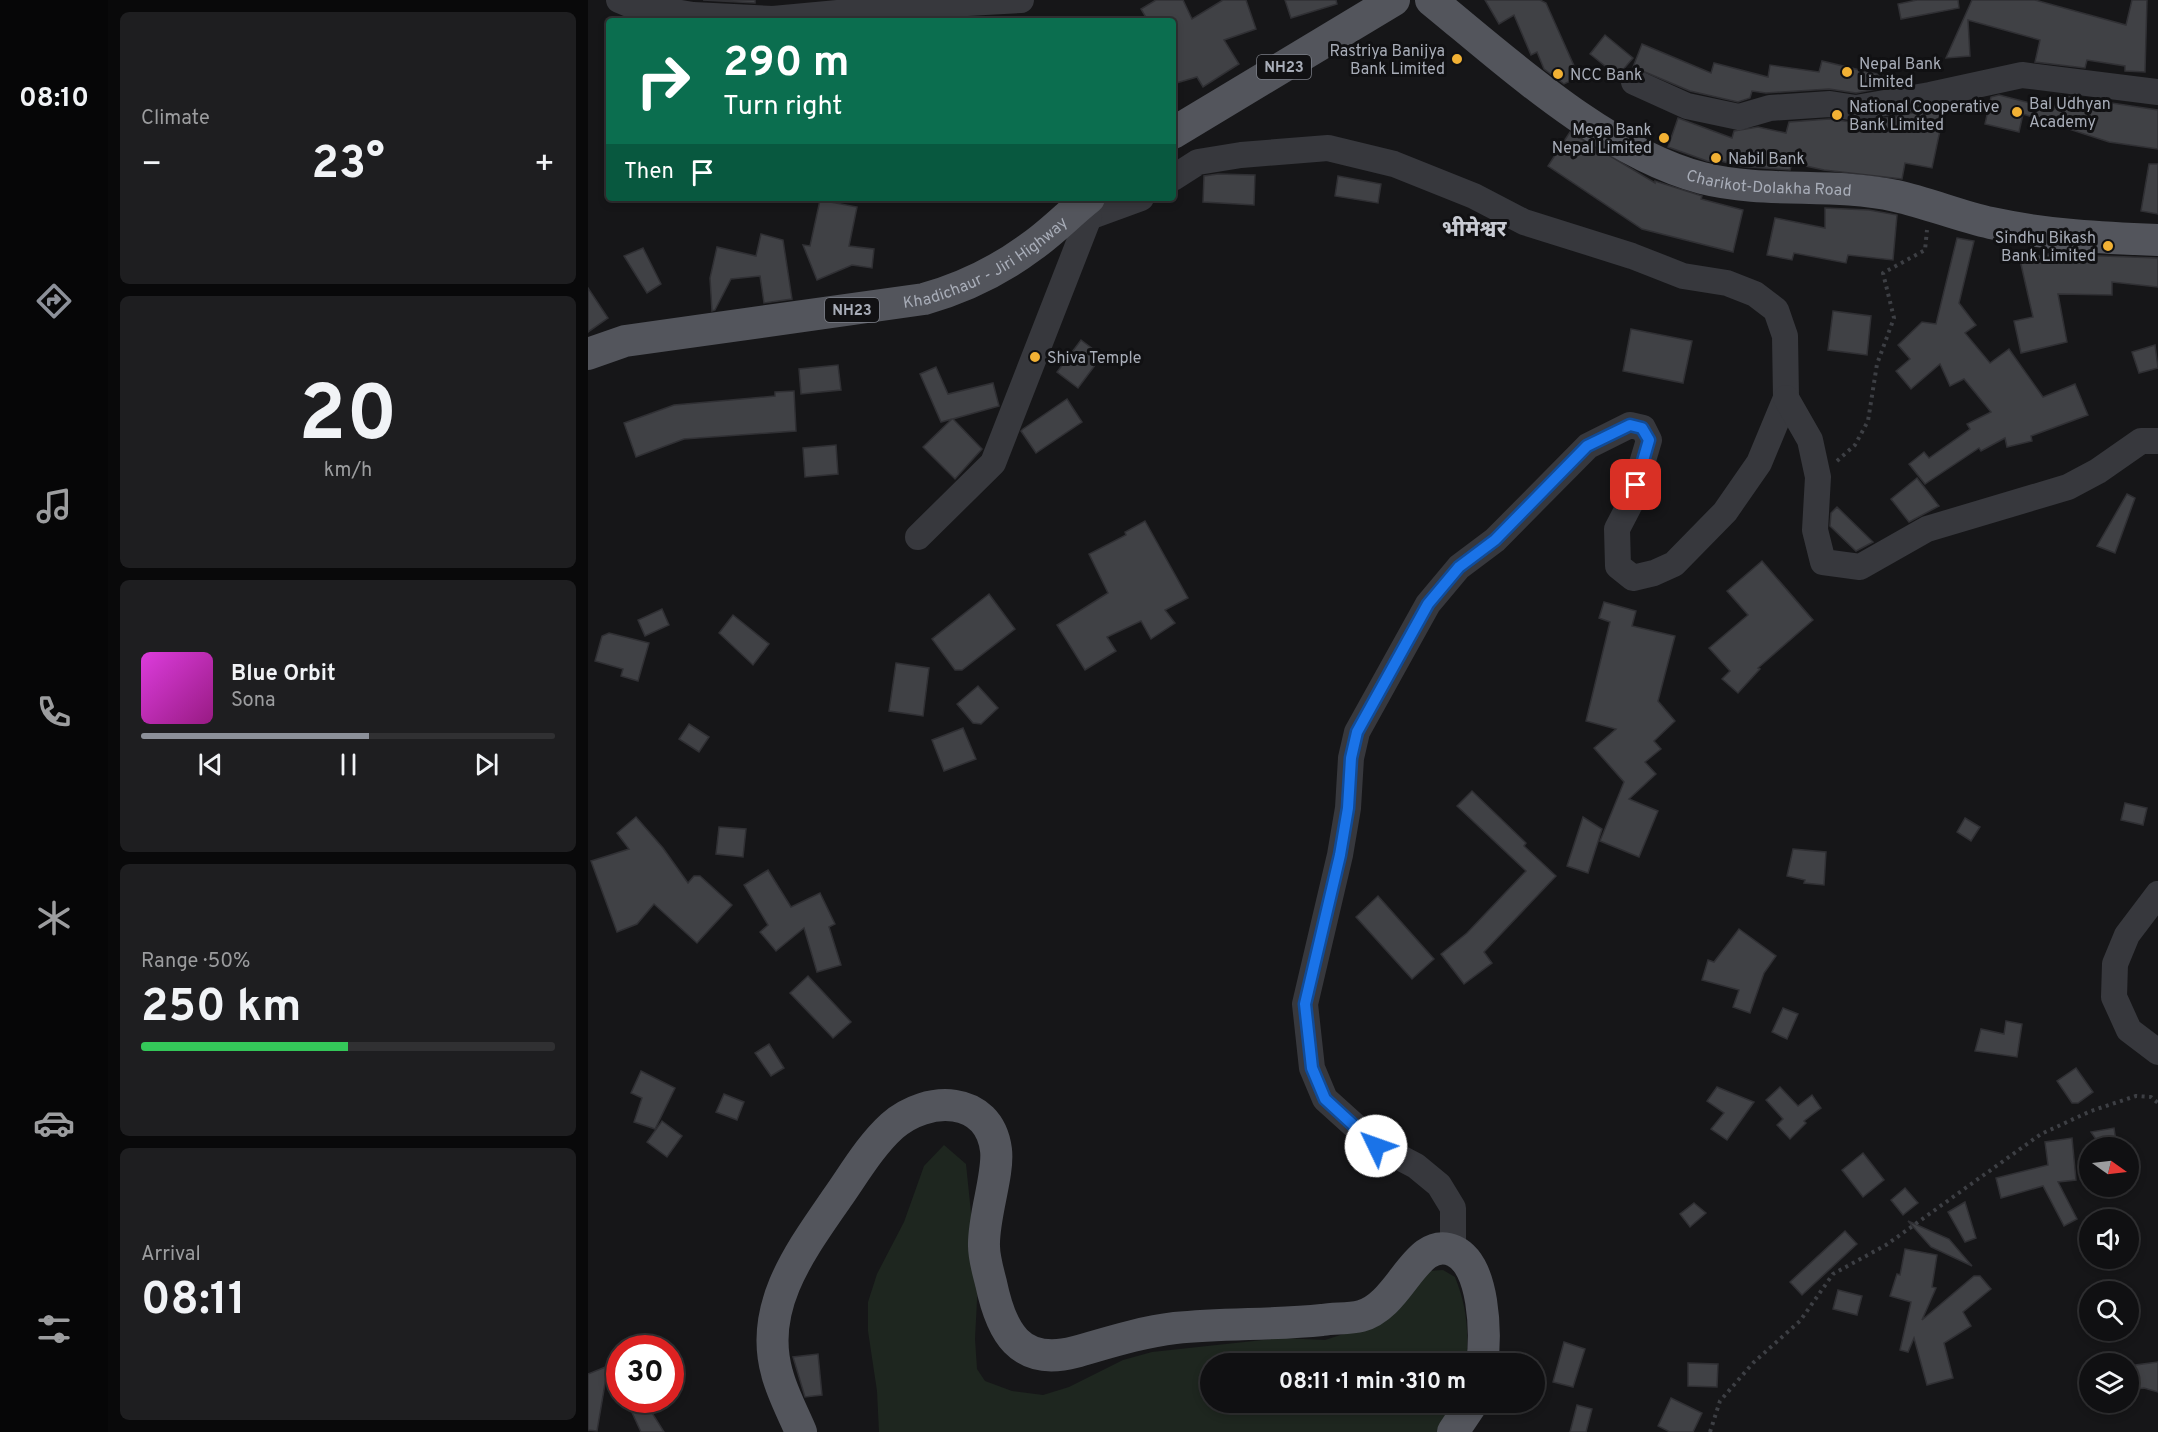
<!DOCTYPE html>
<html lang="en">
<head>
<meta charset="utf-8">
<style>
	body { margin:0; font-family:Overpass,"Noto Sans Devanagari",sans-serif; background:#1e1e20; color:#f1f3f6; height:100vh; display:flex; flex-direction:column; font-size:22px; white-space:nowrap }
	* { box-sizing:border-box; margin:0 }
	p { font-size:20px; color:#9c9d9f }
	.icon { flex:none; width:33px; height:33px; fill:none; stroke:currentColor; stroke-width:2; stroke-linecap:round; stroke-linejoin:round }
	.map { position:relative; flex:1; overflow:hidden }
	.side { display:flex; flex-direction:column; gap:12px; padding:12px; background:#09090a; width:480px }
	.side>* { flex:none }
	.hud { position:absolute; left:18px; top:18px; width:570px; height:183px; border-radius:6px; box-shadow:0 3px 9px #0003,0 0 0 2px #303032; background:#0b6e4f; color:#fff; overflow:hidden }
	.needle { width:39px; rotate:104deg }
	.controls { position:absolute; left:1491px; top:1137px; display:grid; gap:12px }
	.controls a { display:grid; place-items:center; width:60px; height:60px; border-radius:50%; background:#101012; box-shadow:0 3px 9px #0003,0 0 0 2px #303032; font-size:30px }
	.speed { position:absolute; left:18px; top:1335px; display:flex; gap:12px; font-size:30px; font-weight:700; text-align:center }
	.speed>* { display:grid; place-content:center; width:78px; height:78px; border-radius:50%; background:#101012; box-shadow:0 3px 9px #0003,0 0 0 2px #303032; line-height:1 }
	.speed .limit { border:9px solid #d22; background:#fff; color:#111 }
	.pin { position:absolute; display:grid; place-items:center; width:51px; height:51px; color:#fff; margin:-26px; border-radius:12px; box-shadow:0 3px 9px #0006 }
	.me { position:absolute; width:66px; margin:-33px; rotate:312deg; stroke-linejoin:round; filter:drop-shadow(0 0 4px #0008) }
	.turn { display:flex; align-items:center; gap:21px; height:126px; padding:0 18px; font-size:27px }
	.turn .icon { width:78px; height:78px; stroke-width:2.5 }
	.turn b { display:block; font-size:42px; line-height:51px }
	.then { display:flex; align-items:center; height:57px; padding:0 18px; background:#0003; gap:12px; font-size:22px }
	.big { font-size:45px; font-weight:700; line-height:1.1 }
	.side .card { flex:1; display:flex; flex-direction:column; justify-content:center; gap:9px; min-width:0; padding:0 21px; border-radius:9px; background:#1e1e20 }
	.side .dial { align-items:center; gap:0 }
	.dial b { font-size:78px; line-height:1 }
	.song { display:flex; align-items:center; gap:18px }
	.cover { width:72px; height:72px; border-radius:9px; background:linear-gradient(135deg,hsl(300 70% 55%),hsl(310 70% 35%)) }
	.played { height:6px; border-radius:3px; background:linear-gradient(90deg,#8c9099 55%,#303032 55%) }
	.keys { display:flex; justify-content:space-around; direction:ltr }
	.heat { display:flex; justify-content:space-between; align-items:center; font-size:33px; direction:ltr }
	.charge { height:9px; border-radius:4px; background:linear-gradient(90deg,#34c759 50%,#303032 0) }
	.trip { position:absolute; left:612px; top:1353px; width:345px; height:60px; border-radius:30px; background:#101012; box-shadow:0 3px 9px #0003,0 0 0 2px #303032; font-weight:700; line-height:60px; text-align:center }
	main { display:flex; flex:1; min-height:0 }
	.dock { display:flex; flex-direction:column; width:108px; justify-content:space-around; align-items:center; background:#060607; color:#9c9d9f }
	.dock .icon { width:42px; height:42px }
	.dock .selected { color:#8c9099 }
	.dock b { font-size:27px; color:#f1f3f6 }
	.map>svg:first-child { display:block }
</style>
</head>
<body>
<main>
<nav class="dock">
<b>08:10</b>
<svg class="icon selected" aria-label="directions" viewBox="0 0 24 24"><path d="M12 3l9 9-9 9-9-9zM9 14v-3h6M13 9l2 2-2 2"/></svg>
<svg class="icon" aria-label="music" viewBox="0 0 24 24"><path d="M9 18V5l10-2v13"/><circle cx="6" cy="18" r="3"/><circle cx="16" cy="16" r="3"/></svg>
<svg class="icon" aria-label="phone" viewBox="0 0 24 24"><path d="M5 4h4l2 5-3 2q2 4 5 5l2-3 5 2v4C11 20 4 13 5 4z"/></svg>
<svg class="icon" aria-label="climate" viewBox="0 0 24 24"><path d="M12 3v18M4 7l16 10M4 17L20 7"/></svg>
<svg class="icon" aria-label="car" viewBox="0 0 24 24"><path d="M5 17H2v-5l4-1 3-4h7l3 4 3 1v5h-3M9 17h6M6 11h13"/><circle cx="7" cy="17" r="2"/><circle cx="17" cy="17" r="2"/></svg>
<svg class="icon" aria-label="filters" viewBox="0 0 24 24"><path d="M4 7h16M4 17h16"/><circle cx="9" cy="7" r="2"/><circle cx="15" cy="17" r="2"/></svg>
</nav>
<section class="side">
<div class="card"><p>Climate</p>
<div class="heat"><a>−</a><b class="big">23°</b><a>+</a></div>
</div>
<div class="card dial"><b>20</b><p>km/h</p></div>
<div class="card">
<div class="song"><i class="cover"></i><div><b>Blue Orbit</b><p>Sona</p></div></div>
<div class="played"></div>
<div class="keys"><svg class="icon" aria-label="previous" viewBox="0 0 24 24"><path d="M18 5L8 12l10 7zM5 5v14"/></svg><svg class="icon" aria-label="pause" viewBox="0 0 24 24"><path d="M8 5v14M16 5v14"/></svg><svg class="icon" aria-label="next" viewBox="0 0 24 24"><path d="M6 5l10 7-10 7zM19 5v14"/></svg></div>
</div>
<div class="card"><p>Range · 50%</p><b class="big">250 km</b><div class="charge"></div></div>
<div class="card"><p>Arrival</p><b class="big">08:11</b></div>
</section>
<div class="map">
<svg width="1570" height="1432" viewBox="0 0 1570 1432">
	<rect width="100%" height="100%" fill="#161618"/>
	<!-- green -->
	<path fill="#1e261f" d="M356 1145 378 1164 390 1281 387 1339 389 1369 397 1381 424 1391 455 1395 481 1387 535 1360 564 1352 693 1338 737 1340 777 1327 840 1271 855 1270 867 1277C879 1307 881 1331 878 1363L622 1364V1402L868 1403 852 1432H291L289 1391 280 1331V1302L289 1274 316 1222 336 1166Z"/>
	<!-- building -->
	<g fill="#404145" stroke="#303034" stroke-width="1.5">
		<polygon points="115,0 167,0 167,3"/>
		<polygon points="568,0 595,0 604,19 635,0 658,0 668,29 636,40 651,64 615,87 609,77 585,84 585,21 560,21 553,9"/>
		<polygon points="697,0 748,0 749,4 703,18"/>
		<polygon points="897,0 952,0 958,3 991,77 976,84 956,69 949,52 943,55 926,15 911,24"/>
		<polygon points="1329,0 1370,0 1371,8 1313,19 1310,4"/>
		<polygon points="1384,0 1447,0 1538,25 1544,0 1559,0 1557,72 1537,71 1537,66 1499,60 1497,68 1447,62 1452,40 1380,20 1382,56 1358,58"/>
		<polygon points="1017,35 1045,58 1033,72 1021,69 1002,54"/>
		<polygon points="1054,44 1123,73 1126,63 1180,77 1182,65 1231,72 1234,61 1301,77 1304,86 1268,93 1241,89 1178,93 1164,91 1162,98 1150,102 1102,91 1045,67"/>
		<polygon points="1411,95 1466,109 1471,95 1570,110 1570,149 1521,142 1435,114 1431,132 1397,124 1403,97"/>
		<polygon points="1357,107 1344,168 1317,163 1314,179 1236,170 1204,163 1202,170 1149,166 1127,159 1126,162 1119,161 1080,147 1090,118 1144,138 1146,131 1170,127 1198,133 1201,122 1241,119 1271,123"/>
		<polygon points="982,132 1067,183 1067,181 1114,196 1113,199 1155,210 1145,252 1054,229 960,166"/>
		<polygon points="1561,164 1570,164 1570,214 1553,211"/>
		<polygon points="630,174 667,175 666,205 615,202 616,176"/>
		<polygon points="750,176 793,184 790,203 747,196"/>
		<polygon points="232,200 269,207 261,246 286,249 284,268 264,265 229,280 215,245 222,246"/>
		<polygon points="1237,208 1281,210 1309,215 1305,260 1260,255 1258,263 1206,253 1204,260 1179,255 1187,218 1237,228"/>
		<polygon points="173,234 195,240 204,299 176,303 172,276 143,279 127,310 124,311 122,278 129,247 168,256"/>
		<polygon points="1369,238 1386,241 1371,303 1388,325 1377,333 1402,363 1421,349 1455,397 1487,384 1500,415 1443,436 1444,441 1419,447 1417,438 1393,451 1391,448 1337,484 1321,464 1336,452 1341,458 1382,429 1379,424 1403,412 1376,379 1362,386 1352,364 1323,389 1308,371 1322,359 1310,345 1334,322 1348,324"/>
		<polygon points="55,248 73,284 59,293 36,256"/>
		<polygon points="1460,254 1570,258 1570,287 1524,282 1524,295 1470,294 1479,342 1433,353 1426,321 1445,317 1432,260"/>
		<polygon points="0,288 20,318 0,332"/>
		<polygon points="1245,311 1283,316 1279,355 1240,350"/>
		<polygon points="1043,329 1104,341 1095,383 1035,371"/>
		<polygon points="493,340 514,356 490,388 469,372"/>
		<polygon points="1567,345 1570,368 1551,373 1544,352"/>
		<polygon points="250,365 253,390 213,394 211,369"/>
		<polygon points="348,367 360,394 405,383 411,406 365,419 394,449 367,479 335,447 364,419 353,422 332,374"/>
		<polygon points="206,391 208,431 96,439 48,457 36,423 86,405 187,396 187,392"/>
		<polygon points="479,399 494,422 448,453 433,431 435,429"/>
		<polygon points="248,445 250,474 217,477 215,448"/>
		<polygon points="1329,478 1351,506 1321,522 1303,499"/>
		<polygon points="1539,494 1547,498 1527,553 1509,546"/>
		<polygon points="1249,507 1285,542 1268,551 1242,526 1243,513"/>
		<polygon points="557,521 600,598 577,610 587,623 563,639 553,621 519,637 528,651 497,670 469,625 520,593 501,554 538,535 537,532"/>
		<polygon points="1174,561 1225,620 1170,668 1172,669 1150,693 1134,679 1142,671 1121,648 1160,615 1139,591"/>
		<polygon points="401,594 427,629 374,670 367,670 344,639"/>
		<polygon points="1016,602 1048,611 1044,626 1087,636 1070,701 1087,721 1066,741 1073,749 1057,762 1068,774 1041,799 1070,811 1051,857 1012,841 1036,782 1006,748 1028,729 998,721 1022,622 1011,618"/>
		<polygon points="74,609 81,625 57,636 50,620"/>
		<polygon points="145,615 181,644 165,665 131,633"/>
		<polygon points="21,633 61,643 50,681 33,676 35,669 7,661 14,636"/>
		<polygon points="308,663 341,668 335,716 301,711"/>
		<polygon points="390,686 410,708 393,724 385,723 369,704"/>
		<polygon points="101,724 121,737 111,752 91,739"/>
		<polygon points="375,728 388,759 356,771 344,740"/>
		<polygon points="884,791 938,843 936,846 968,876 896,952 904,963 876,984 853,954 879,933 938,871 869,806"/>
		<polygon points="1537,803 1559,808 1555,825 1533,820"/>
		<polygon points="48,817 75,848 100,883 106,876 112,876 144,905 109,943 66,904 49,924 29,932 3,861 41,849 29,833"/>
		<polygon points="995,817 1014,829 1000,873 979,866"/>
		<polygon points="1377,818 1392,827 1383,841 1369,832"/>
		<polygon points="131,827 158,829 155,857 128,854"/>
		<polygon points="1205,849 1238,852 1236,885 1216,883 1217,880 1199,876"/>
		<polygon points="180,870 203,907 232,893 247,924 241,927 253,965 229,972 216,928 188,951 172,932 180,925 156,885"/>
		<polygon points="790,896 846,959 824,979 768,917"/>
		<polygon points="1151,929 1188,956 1176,973 1162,1013 1145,1007 1151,990 1114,980 1120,960 1126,962"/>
		<polygon points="220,976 263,1022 245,1038 202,993"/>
		<polygon points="1195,1008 1210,1014 1199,1039 1184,1032"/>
		<polygon points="1418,1021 1434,1024 1429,1057 1387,1051 1393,1029 1416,1034"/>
		<polygon points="181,1044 196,1068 183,1076 167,1053"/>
		<polygon points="1488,1068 1505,1092 1490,1103 1484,1103 1469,1081"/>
		<polygon points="53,1071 87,1088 67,1129 46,1122 54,1098 43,1093"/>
		<polygon points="1129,1087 1166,1102 1139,1140 1123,1129 1136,1113 1119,1101"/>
		<polygon points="1192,1087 1210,1106 1224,1095 1233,1108 1216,1121 1218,1123 1202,1139 1189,1125 1195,1119 1178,1100"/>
		<polygon points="136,1094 156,1102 149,1120 128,1112"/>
		<polygon points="74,1121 94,1136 79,1157 59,1142"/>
		<polygon points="1526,1128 1529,1148 1514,1148 1503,1132"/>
		<polygon points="1484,1138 1488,1180 1470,1182 1489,1219 1476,1226 1455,1186 1413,1198 1408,1178 1460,1165 1457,1142"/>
		<polygon points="1275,1153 1296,1180 1275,1197 1254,1170"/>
		<polygon points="1317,1188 1330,1203 1315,1215 1303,1200"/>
		<polygon points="1377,1202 1388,1238 1377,1242 1360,1212"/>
		<polygon points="1106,1203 1118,1213 1102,1227 1092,1214"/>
		<polygon points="1320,1221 1361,1239 1384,1266 1343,1247"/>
		<polygon points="1257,1231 1269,1244 1214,1295 1202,1282"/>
		<polygon points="1317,1249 1349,1255 1344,1287 1348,1288 1334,1320 1386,1276 1392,1276 1403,1289 1375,1312 1383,1326 1356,1343 1365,1378 1339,1385 1326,1338 1320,1352 1312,1350 1323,1302 1302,1296 1309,1274 1312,1275"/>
		<polygon points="1250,1290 1274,1296 1269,1315 1245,1309"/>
		<polygon points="976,1342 997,1349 985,1387 965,1382"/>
		<polygon points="230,1354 234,1395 217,1397 205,1357"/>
		<polygon points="1570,1362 1570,1392 1556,1388 1540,1390 1540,1366"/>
		<polygon points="1100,1363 1130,1364 1129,1387 1100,1386"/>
		<polygon points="20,1366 9,1431 0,1430 0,1374"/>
		<polygon points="1083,1398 1114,1413 1105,1432 1082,1432 1070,1426"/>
		<polygon points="52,1400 56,1400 76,1432 53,1432 41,1406"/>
		<polygon points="989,1405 1004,1409 998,1432 982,1432"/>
	</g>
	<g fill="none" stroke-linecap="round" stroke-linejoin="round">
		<!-- path -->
		<g stroke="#3d3f44" stroke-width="4" stroke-dasharray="3 4.5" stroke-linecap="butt">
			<polyline points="1249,461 1267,445 1280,421 1289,364 1306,318 1295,273 1337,250 1339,230"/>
			<polyline points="1122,1432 1132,1401 1165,1363 1212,1321 1245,1274 1298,1245 1453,1134 1503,1111 1548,1096 1563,1097 1570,1103"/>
		</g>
		<!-- minor -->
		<g stroke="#37383d" stroke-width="26">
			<polyline points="31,0 43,5 105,15 185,19 324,6 433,0"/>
			<polyline points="1046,82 1099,106 1151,117 1182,108 1242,104 1268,108 1342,95 1434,75 1570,92"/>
			<polyline points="585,178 610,162 653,155 740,148 806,164 886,196 936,222 1044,256 1095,276 1139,283 1167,294 1188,310 1197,336 1198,398 1171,463 1137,512 1086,564 1066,573 1045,578 1030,566 1029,529 1042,504 1061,440 1055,428 1042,425 1000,446 907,540 871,567 840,604 769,732 763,758 760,808 752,855 717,1004 724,1068 737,1099 788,1145 828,1166 851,1185 865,1208 865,1251"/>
			<polyline points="485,218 501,217 553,198"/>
			<polyline points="1198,398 1222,440 1230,477 1227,530 1235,562 1272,567 1339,529 1480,487 1510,471 1553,441 1570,441"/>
			<polyline points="330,537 405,463 501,217"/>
			<polyline points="1570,894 1539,935 1527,964 1526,997 1541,1030 1570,1052"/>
		</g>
		<!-- major -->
		<g stroke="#53555c" stroke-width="32">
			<path id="s1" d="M843 0C919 62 1018 153 1114 178 1177 194 1244 182 1308 196 1340 203 1371 216 1403 223 1458 235 1515 238 1570 240"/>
			<polyline points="585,133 806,0"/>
			<path id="s2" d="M0 354 37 341 336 299C375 288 412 270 444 246 464 232 482 213 501 198"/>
			<path d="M213 1432C205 1413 194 1393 189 1373 170 1306 214 1249 249 1198 266 1174 282 1146 304 1126 339 1095 401 1095 408 1150 411 1174 395 1217 396 1246 396 1258 400 1271 403 1283 413 1331 431 1367 487 1352 519 1343 553 1332 587 1328 636 1323 685 1325 734 1320 747 1318 761 1319 773 1316 814 1305 827 1234 866 1251 897 1265 898 1334 894 1364"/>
			<polyline points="865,1432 885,1402"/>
		</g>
	</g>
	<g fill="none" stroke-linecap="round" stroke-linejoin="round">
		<defs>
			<polyline id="route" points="788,1146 737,1099 724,1068 717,1004 752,855 760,808 763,758 769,732 840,604 871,567 907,540 999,446 1042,425 1054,428 1061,440 1048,485"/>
		</defs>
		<!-- route casing -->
		<use href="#route" stroke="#114b97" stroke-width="15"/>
		<!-- route -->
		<use href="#route" stroke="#1a73e8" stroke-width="10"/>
	</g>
	<!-- markers -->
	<g fill="#f2b134" stroke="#111113" stroke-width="2">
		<circle cx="869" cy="59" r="6"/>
		<circle cx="1259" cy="72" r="6"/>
		<circle cx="970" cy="74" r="6"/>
		<circle cx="1429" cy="112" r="6"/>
		<circle cx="1249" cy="115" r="6"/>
		<circle cx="1076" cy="138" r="6"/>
		<circle cx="1128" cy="158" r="6"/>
		<circle cx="1520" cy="246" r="6"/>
		<circle cx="447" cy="357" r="6"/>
	</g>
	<g text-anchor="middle" stroke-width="6" stroke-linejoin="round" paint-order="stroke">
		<!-- shield labels -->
		<g fill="#111113" stroke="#7b7e86" stroke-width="1.5">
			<rect x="669" y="55" width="54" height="24" rx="4.5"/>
			<rect x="237" y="298" width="54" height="24" rx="4.5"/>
		</g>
		<g font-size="15" font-weight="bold" fill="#a8adb8">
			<text x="696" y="72">NH23</text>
			<text x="264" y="315">NH23</text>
		</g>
		<!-- poi labels -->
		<g font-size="16" fill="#a8adb8" stroke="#111113" text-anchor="start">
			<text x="857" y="56" text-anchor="end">Rastriya Banijya<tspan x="857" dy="18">Bank Limited</tspan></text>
			<text x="1271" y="69">Nepal Bank<tspan x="1271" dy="18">Limited</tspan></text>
			<text x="982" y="80">NCC Bank</text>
			<text x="1441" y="109">Bal Udhyan<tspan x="1441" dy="18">Academy</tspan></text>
			<text x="1261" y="112">National Cooperative<tspan x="1261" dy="18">Bank Limited</tspan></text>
			<text x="1064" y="135" text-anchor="end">Mega Bank<tspan x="1064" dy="18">Nepal Limited</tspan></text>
			<text x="1140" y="164">Nabil Bank</text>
			<text x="1508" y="243" text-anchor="end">Sindhu Bikash<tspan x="1508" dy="18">Bank Limited</tspan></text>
			<text x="459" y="363">Shiva Temple</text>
		</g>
		<!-- street labels -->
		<g font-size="16" fill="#a8adb8" stroke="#111113">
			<text dy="6" stroke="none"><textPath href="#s1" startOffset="394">Charikot-Dolakha Road</textPath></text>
			<text dy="6" stroke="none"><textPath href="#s2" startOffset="412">Khadichaur - Jiri Highway</textPath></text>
		</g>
		<!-- district labels -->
		<g font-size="22" font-weight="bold" fill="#c9ccd4" stroke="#111113">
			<text x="886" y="236">भीमेश्वर</text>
		</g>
	</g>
</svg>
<div class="controls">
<a><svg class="needle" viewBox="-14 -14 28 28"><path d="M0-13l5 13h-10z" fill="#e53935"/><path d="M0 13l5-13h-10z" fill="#9c9d9f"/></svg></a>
<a><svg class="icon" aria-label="sound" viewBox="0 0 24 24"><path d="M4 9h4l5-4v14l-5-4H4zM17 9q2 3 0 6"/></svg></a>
<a><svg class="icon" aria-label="search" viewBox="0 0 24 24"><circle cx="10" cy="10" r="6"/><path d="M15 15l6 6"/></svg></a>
<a><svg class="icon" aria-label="layers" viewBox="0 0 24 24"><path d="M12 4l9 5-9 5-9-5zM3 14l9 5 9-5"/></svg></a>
</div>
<div class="speed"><div class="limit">30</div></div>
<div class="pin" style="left:1048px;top:485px;background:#d93025"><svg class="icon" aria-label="arrive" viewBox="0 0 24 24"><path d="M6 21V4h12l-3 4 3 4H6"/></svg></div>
<svg class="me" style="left:788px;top:1146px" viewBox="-20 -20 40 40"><circle r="19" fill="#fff"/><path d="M0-13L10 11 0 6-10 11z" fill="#1a73e8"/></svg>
<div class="trip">08:11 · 1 min · 310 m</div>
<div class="hud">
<div class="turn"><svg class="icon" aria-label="right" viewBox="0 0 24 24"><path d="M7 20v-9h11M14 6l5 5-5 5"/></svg><div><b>290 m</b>Turn right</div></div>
<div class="then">Then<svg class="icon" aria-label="arrive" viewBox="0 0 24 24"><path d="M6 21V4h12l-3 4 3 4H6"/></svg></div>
</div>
</div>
</main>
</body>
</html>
